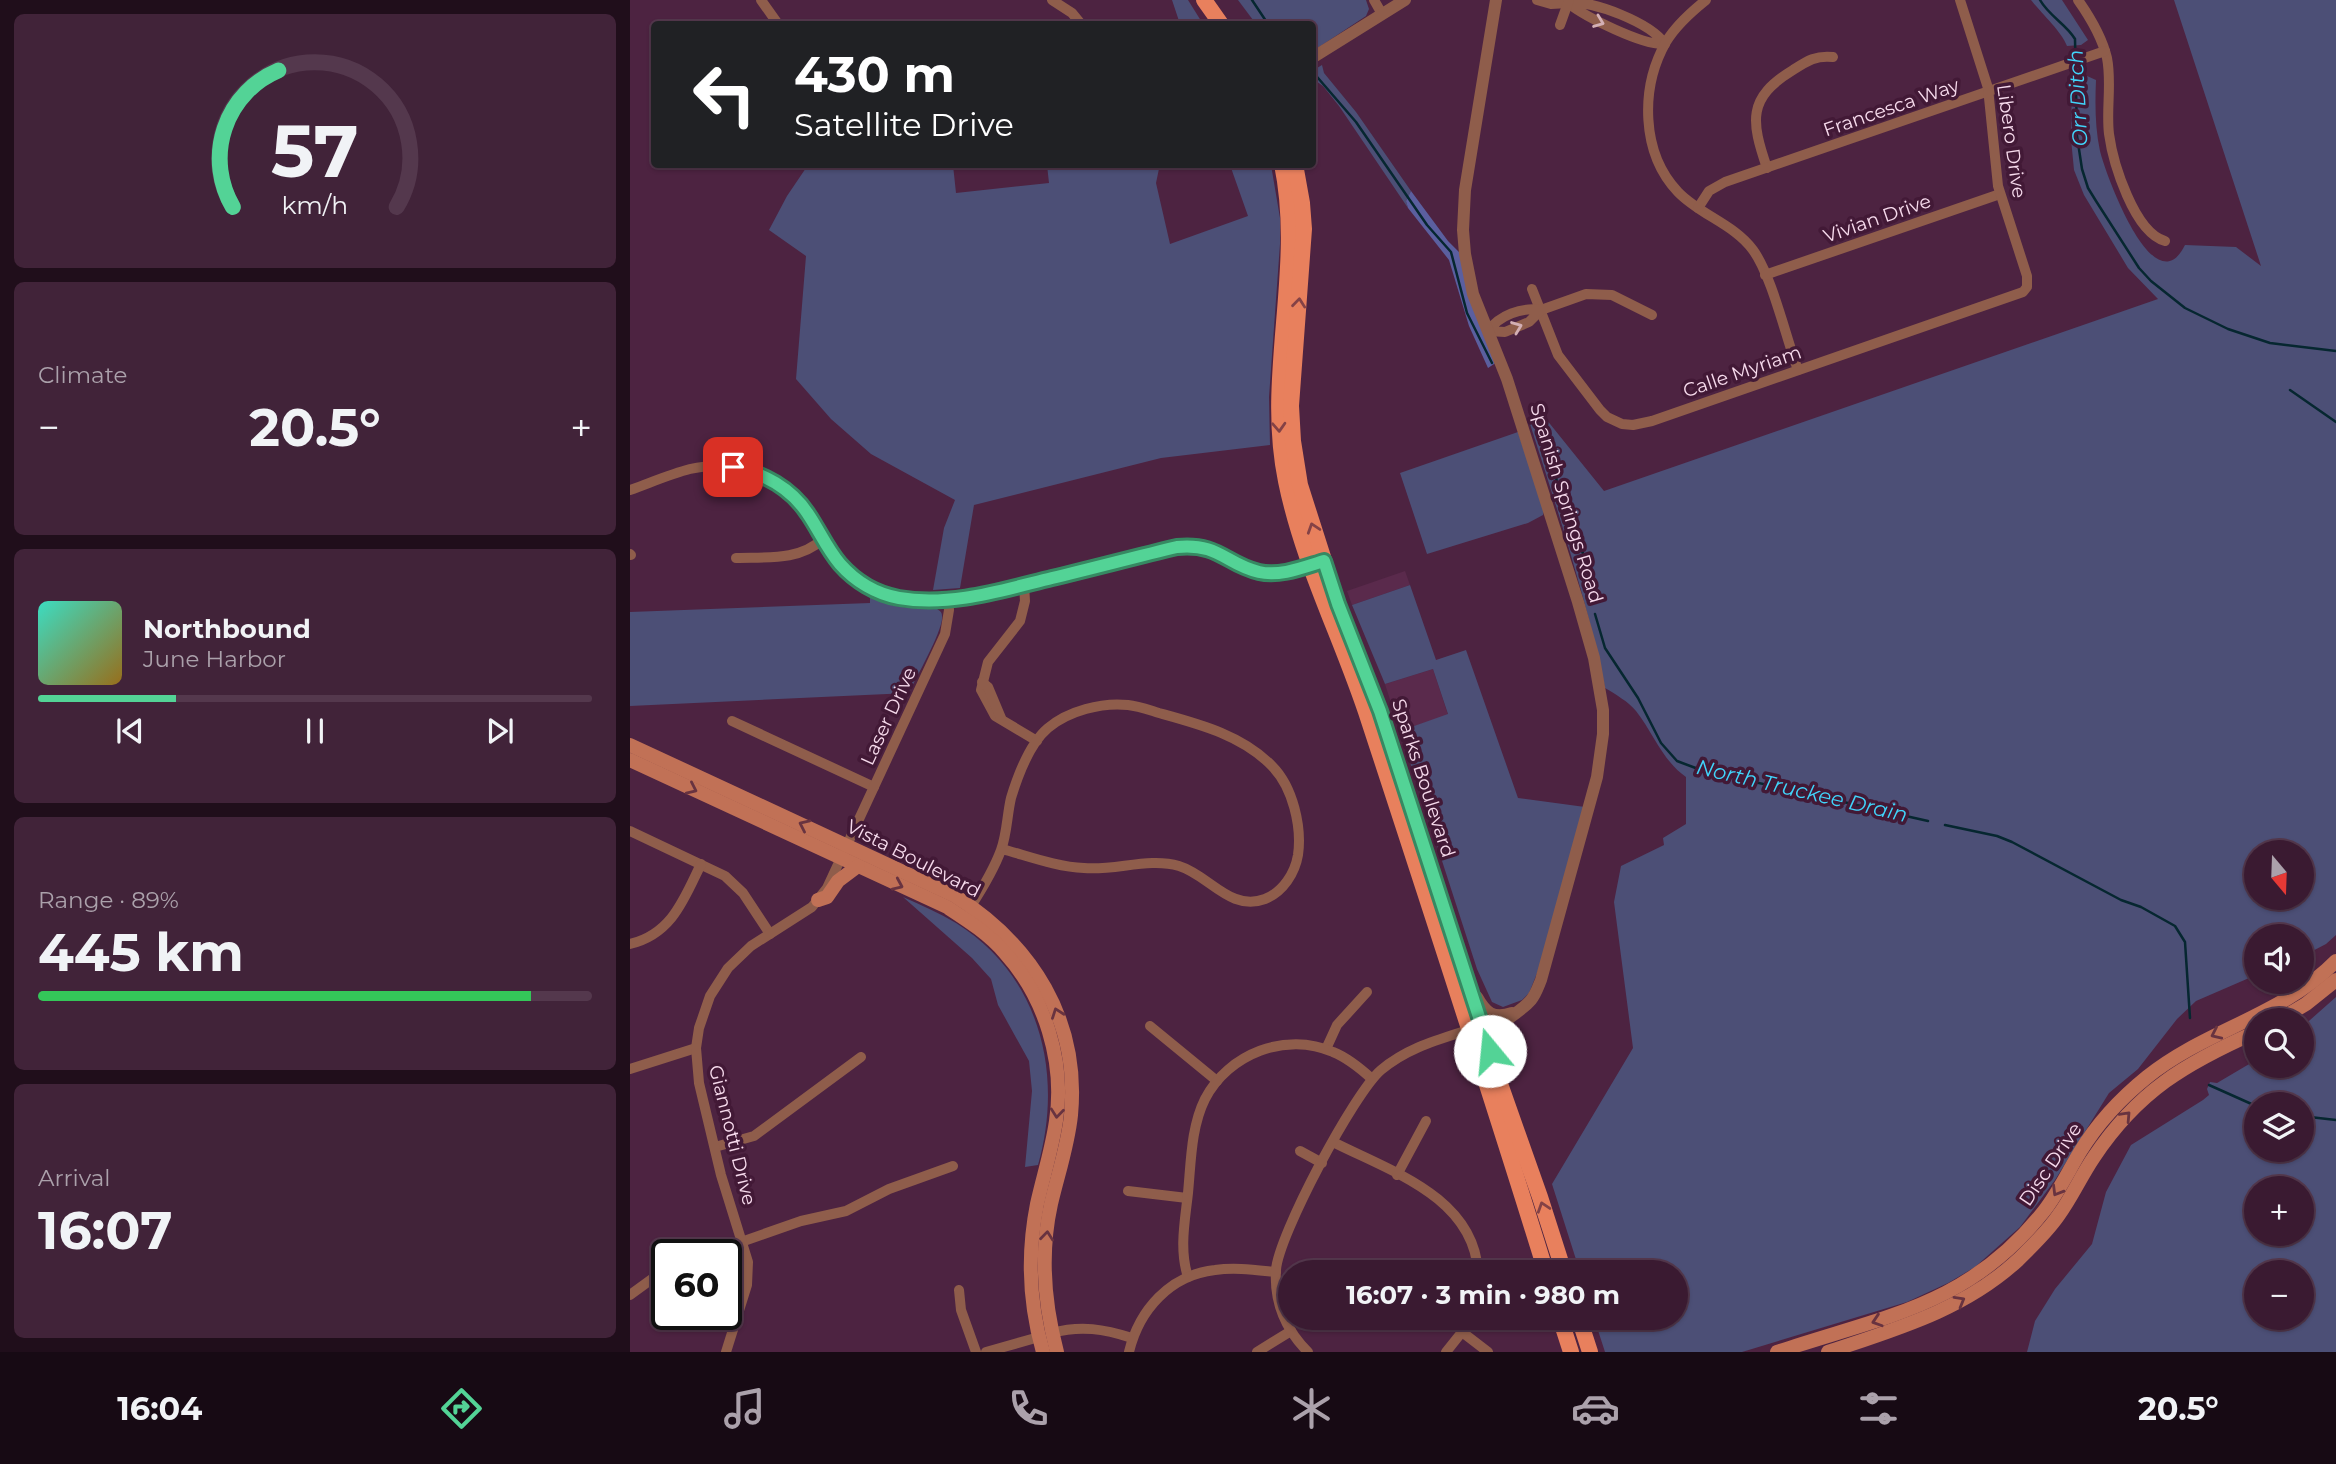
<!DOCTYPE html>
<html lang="en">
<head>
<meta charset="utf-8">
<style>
	body { margin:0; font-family:Montserrat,sans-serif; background:#412339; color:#f1f3f6; height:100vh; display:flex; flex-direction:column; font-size:26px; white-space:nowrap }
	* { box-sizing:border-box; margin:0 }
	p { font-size:23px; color:#aba1ab }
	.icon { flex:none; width:38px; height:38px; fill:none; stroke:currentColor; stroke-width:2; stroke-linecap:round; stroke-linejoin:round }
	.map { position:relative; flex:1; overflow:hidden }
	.drawer { display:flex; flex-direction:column; gap:14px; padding:14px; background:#200e1b; width:630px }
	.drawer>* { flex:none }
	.guide { position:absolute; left:21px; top:21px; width:665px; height:147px; border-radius:7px; box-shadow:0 2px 5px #0004,0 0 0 2px #54384d; background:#202124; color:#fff; overflow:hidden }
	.needle { width:46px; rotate:161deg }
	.controls { position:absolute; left:1614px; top:840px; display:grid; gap:14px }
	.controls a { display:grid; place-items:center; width:70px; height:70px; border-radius:50%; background:#3a1a31; box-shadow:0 2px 5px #0004,0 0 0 2px #54384d; font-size:35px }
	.speed { position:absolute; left:21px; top:1239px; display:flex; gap:14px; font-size:35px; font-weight:700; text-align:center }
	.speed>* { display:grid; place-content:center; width:91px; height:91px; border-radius:50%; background:#3a1a31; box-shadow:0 2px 5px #0004,0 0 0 2px #54384d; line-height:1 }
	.speed .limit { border:4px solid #111; border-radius:10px; background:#fff; color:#111 }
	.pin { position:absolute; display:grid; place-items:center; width:60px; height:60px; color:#fff; margin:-30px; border-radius:14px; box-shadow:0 4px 10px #0006 }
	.me { position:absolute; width:77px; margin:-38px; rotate:343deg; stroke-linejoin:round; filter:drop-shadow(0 0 5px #0008) }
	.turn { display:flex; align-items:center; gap:24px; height:147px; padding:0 28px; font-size:32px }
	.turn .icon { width:91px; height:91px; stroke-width:2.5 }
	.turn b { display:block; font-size:49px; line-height:60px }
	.big { font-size:52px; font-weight:700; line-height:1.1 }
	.drawer .widget { flex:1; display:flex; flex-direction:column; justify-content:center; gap:10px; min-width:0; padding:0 24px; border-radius:10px; background:#412339 }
	.drawer .dial { align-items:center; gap:0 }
	.dial svg { height:182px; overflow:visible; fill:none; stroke:#54384d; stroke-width:7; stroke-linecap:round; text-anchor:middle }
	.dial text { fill:#f1f3f6; stroke:none }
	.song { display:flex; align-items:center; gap:21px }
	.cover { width:84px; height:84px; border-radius:10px; background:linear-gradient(135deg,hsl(170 70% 55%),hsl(40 70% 35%)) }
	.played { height:7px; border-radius:4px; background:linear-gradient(90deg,#53d396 25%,#54384d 25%) }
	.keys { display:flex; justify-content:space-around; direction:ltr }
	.heat { display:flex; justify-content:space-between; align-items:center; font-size:38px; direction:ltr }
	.charge { height:10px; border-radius:5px; background:linear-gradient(90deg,#34c759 89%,#54384d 0) }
	.trip { position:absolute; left:648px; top:1260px; width:410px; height:70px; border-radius:35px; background:#3a1a31; box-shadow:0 2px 5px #0004,0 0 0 2px #54384d; font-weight:700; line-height:70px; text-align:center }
	.tab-bar { display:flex; height:112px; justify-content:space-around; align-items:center; background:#170a14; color:#aba1ab }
	.tab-bar .icon { width:49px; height:49px }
	.tab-bar .selected { color:#53d396 }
	.tab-bar b { font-size:32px; color:#f1f3f6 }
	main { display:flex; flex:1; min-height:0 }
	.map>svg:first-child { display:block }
</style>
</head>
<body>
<main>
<section class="drawer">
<div class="widget dial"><svg viewBox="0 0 100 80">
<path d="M14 69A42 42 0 1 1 86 69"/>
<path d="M14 69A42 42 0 0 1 34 9" stroke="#53d396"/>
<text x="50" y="56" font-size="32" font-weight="700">57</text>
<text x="50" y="72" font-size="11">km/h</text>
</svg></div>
<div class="widget"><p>Climate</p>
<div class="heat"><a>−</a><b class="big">20.5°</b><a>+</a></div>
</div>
<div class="widget">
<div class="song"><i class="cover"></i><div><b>Northbound</b><p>June Harbor</p></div></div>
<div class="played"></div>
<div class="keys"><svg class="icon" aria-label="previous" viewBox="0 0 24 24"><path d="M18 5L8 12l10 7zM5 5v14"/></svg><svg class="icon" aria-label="pause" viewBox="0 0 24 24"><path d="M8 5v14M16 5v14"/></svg><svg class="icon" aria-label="next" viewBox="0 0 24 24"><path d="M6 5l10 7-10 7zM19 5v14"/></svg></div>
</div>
<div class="widget"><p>Range · 89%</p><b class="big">445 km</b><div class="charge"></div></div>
<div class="widget"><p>Arrival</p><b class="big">16:07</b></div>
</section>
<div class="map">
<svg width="1706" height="1352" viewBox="0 0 1706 1352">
	<rect width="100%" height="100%" fill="#4d2341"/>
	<!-- built -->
	<g fill="#5a2a4c">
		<polygon points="775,571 780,585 722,605 717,591"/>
		<polygon points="803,669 818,715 770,731 755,684"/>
	</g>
	<!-- green -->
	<g fill="#4c4f76" fill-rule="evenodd">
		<polygon points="542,0 558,0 573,24 550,24"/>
		<polygon points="608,0 736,0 739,9 736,16 683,51 682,24 626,24"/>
		<path d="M1401 0H1432L1458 40 1451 45 1437 46C1432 32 1412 14 1401 0Z"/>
		<path d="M1544 0H1706V935L1696 944 1671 957V936H1626V975L1566 1001 1547 1019 1508 1069 1479 1093 1425 1180 1390 1227 1345 1267 1318 1283 1277 1302 1112 1352H975L964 1318H1045V1272H950L922 1184 1003 1048 984 902 991 866 1034 845 1033 838 1056 824V777C1032 760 1024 734 1006 711 999 702 985 694 975 688 956 598 928 511 900 424L912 414 974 491 1528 299 1498 268 1454 195 1444 170 1441 139 1442 76H1457L1466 80C1465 104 1465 128 1470 151 1475 172 1524 308 1555 245L1606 247 1631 266ZM1626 852H1671V898H1626Z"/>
		<polygon points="692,65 694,73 726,112 781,191 776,201 778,208 709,106 693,86 683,79 682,71"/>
		<polygon points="530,164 526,183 540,244 618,216 600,165 641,165 650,218 650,244 639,397 640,445 531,458 344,505 330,588 303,590 314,528 325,500 241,454 201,419 166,379 176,256 139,230 157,196 178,165 323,165 326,193 419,183 417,165"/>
		<polygon points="888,432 914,510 913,515 898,523 797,554 770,473"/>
		<polygon points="780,585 806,660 836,650 888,798 955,807 916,951 899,993 892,1000 873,1007 862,1002 847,969 770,731 818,714 803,669 755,684 722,605"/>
		<path d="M240 597C261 608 282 609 306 608 309 611 312 611 312 616 314 629 285 679 279 693L0 706V612L240 603Z"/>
		<path d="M273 897C291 905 309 913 326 923 410 975 434 1074 408 1165L395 1167 402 1091 399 1061 368 1005 361 979 342 958Z"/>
		<path d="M1706 997V1352H1397L1405 1321 1425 1289 1462 1244 1476 1192 1501 1145 1573 1100 1579 1095 1577 1089 1580 1082 1587 1083 1626 1060V1066H1671V1028ZM1626 1104H1671V1150H1626ZM1671 1188V1234H1626V1188ZM1626 1272H1671V1318H1626Z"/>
	</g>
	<!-- forest -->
	<polygon fill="#5b5f9f" points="781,191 818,241 830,253 841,303 867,362 858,368 839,326 819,260 778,208 776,201"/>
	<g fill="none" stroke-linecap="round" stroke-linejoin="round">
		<!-- stream -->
		<g stroke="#062730" stroke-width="2.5">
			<polyline points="622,0 638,24"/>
			<path d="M1410 0C1419 16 1436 24 1445 39L1447 136 1452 169 1458 188 1466 201 1509 268 1521 281 1555 308 1598 329 1640 343 1706 351"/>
			<polyline points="682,71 726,122 797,225 821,252 837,313 862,363"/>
			<polyline points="1660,390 1706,422"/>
			<polyline points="906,421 925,469 929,498 955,558 963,589 963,600"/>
			<polyline points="965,614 975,648 1008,698 1031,743 1047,761 1071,770 1298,821"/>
			<polyline points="1315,825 1367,836 1382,842 1491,900 1511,907 1545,926 1555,942 1560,1018"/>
			<polyline points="1579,1085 1626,1106"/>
			<polyline points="1671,1116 1706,1120"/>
		</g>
		<!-- minor -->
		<g stroke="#8f5d4b" stroke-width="10">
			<polyline points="131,0 148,24"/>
			<polyline points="422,0 442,13 451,24"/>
			<polyline points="744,0 752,14"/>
			<path d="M907 0 921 4 938 3C955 17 1014 46 1035 44 1021 23 963 0 938 3L936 0"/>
			<path d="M1076 0C1061 12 1046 25 1036 42 1010 88 1011 153 1048 192 1070 215 1104 224 1123 250 1142 276 1156 338 1168 370"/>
			<path d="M1448 0C1460 17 1472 37 1477 58 1482 83 1476 109 1479 134 1483 163 1504 232 1535 241"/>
			<polyline points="930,25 939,0"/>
			<path d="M1137 168C1121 121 1117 98 1163 70 1177 61 1186 55 1203 57"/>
			<polyline points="1068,208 1079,191 1095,182 1475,51"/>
			<polyline points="1135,275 1370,194"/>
			<polyline points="902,289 928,355 970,410 977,417 992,424 1003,425 1022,421 1393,292 1397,287 1397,276 1368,186 1358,88 1330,0"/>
			<path d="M911 310C891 307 870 315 858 331L875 332 899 322 911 310 956 294 982 295 1022 315"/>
			<path d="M0 490C20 483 40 474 60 469 121 455 162 486 191 535 207 562 225 585 256 594 309 611 376 589 428 576 468 567 507 557 547 547 590 543 595 564 629 573 647 577 666 569 683 564"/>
			<polyline points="0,554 1,555"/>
			<path d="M106 558C137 557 169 561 193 539"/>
			<polyline points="394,585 395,601 390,621 358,662 351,690 365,716 407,741"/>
			<polyline points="352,682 358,687 371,718"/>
			<polyline points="102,721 244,787"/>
			<polyline points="0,831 95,876 113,893 140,934"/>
			<path d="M341 906C352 889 364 869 371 850 377 834 377 815 381 798 388 775 399 744 418 728 438 711 472 702 498 705 508 706 519 710 529 713 569 724 612 735 642 766 663 787 672 827 668 855 665 873 653 892 635 899 600 912 579 875 549 866 519 857 485 871 454 868 427 867 398 856 372 849"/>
			<path d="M0 944C42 934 54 899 71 864"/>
			<polyline points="520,1026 587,1081"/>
			<polyline points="696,1049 707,1025 737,992"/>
			<polyline points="0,1069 66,1048"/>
			<path d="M703 1142C760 1171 844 1197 848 1272"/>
			<polyline points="85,1147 124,1136 231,1057"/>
			<polyline points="670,1151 692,1163"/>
			<polyline points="767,1175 796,1121"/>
			<polyline points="498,1191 557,1198"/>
			<polyline points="74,1255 171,1221 216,1211 259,1189 323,1166"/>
			<polyline points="802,1272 847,1267"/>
			<path d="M558 1277C549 1249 555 1221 558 1193 561 1162 561 1127 575 1099 598 1054 656 1031 703 1052 718 1058 730 1068 742 1079"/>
			<polyline points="329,1290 331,1310 346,1352"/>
			<polyline points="0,1295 37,1268"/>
			<polyline points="832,1332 858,1352"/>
			<path d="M422 1333C451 1325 474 1329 502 1338"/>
			<polyline points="96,1352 117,1285 118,1262 91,1175 69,1083 66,1048 69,1028 80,996 98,968 121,946 182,907 197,888 315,634 319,610 318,598"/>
			<polyline points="356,1352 409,1337"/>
			<path d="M499 1352C509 1310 540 1275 585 1270 605 1267 626 1270 646 1272"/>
			<polyline points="627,1352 661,1331"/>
			<path d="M678 1352C656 1330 644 1302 646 1270 648 1236 724 1093 751 1070 777 1048 807 1040 838 1030"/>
			<polyline points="816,1352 832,1332 840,1318"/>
		</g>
		<!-- tertiary -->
		<g stroke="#8f5d4b" stroke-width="12">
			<polyline points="682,58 775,0"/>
			<path d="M847 997C856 1013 863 1019 882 1013"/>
			<path d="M864 1052C860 1020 884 1020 901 1000 906 994 908 987 911 980L967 777 973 734V710L964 658 948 602 877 379 843 294 835 254 833 230 835 190 866 0"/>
		</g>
		<!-- secondary -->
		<g stroke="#c17156" stroke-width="14">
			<path d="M0 745 325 896C402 945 450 1020 441 1115 438 1145 428 1174 421 1204 410 1254 414 1303 427 1352"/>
			<path d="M0 760 317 907C337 920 359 934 375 953 415 997 435 1062 426 1121 422 1149 413 1177 407 1204 397 1254 399 1303 413 1352"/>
			<polyline points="188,900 197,897 208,881 228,866"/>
			<polyline points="1649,1020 1676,1004 1706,980"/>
			<path d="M1147 1352C1254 1316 1339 1306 1414 1211 1428 1193 1438 1172 1450 1152 1467 1124 1491 1098 1517 1077 1575 1030 1652 1016 1706 961"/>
			<path d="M1198 1352C1266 1329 1334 1310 1388 1260 1402 1246 1417 1232 1428 1216 1442 1197 1451 1176 1464 1157 1508 1091 1556 1063 1626 1032"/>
		</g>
		<!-- primary -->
		<g stroke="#e8805d" stroke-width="16">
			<polyline points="574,0 591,24"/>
			<path d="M652 164C674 270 634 376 656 481 673 565 713 640 739 721 799 904 859 1088 916 1272"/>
			<polyline points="665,164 672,203 674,229 661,406 663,441 670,485 708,604 750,711 869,1081 910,1197 934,1272"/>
			<polyline points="930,1318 941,1352"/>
			<polyline points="949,1318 960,1352"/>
		</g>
	</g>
	<!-- one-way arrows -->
	<defs><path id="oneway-chevron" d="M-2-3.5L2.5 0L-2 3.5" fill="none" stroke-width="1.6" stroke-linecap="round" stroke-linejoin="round" transform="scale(1.75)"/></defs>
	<g stroke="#d3afb4">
		<use href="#oneway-chevron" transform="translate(969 22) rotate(21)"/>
		<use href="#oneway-chevron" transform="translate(887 327) rotate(-21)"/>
	</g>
	<g stroke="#844246">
		<use href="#oneway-chevron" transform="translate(669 303) rotate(-84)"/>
		<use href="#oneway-chevron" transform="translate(649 427) rotate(87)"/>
		<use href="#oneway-chevron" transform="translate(683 528) rotate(-108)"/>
		<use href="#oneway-chevron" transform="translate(913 1207) rotate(-108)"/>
	</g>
	<g stroke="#683340">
		<use href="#oneway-chevron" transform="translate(62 789) rotate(25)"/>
		<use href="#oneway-chevron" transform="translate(174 825) rotate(-155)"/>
		<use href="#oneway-chevron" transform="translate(268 885) rotate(24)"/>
		<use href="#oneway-chevron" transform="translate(427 1013) rotate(-110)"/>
		<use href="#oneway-chevron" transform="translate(1586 1034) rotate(155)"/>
		<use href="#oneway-chevron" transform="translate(427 1113) rotate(96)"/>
		<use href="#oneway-chevron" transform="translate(1496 1116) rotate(-47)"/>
		<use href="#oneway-chevron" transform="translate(1427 1191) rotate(121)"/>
		<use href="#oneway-chevron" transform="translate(417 1236) rotate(-84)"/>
		<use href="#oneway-chevron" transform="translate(1330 1301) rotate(-30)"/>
		<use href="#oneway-chevron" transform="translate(1247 1321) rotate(162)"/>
	</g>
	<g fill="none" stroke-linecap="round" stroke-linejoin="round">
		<defs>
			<path id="route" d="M103 467C133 473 161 488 178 514 189 530 197 549 210 564 225 581 246 594 269 598 320 607 373 590 422 578 464 568 505 557 547 547 590 543 595 564 629 572 650 577 674 567 694 561L708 604 750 711 860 1051"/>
		</defs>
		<!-- route casing -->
		<use href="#route" stroke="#368962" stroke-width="18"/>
		<!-- route -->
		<use href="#route" stroke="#53d396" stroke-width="12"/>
	</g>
	<g text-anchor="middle" stroke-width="7" stroke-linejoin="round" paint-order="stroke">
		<!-- street labels -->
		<g font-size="19" fill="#f7dbed" stroke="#421936">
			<text transform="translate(1261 107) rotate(-19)" y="7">Francesca Way</text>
			<text transform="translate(1382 141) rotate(82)" y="7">Libero Drive</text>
			<text transform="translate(1247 218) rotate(-19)" y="7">Vivian Drive</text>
			<text transform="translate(1112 371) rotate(-19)" y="7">Calle Myriam</text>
			<text transform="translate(937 503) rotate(73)" y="7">Spanish Springs Road</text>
			<text transform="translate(258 716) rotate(-65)" y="7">Laser Drive</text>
			<text transform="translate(794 778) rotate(72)" y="7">Sparks Boulevard</text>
			<text transform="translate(284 858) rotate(27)" y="7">Vista Boulevard</text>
			<text transform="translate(103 1135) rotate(76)" y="7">Giannotti Drive</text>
			<text transform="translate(1420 1164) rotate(-56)" y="7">Disc Drive</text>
		</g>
		<!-- water labels -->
		<g font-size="21" font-style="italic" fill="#41d4fa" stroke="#421936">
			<text transform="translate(1448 98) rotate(-93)" y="7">Orr Ditch</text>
			<text transform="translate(1172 791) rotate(13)" y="7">North Truckee Drain</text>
		</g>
	</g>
</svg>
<div class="controls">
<a><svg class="needle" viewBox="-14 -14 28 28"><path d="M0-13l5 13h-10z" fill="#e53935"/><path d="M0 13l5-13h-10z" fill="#aba1ab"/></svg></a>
<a><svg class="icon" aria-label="sound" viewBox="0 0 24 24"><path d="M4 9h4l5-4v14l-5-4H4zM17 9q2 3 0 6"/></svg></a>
<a><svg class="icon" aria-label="search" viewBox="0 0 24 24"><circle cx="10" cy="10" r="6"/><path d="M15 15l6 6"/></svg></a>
<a><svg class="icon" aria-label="layers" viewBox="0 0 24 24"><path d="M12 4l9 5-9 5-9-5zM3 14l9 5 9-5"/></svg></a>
<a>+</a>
<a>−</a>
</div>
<div class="speed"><div class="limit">60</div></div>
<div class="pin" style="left:103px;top:467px;background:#d93025"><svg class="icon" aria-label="arrive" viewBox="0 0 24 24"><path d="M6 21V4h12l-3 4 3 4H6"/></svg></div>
<svg class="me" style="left:860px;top:1051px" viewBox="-20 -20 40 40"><circle r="19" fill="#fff"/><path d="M0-13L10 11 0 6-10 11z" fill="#53d396"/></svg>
<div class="trip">16:07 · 3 min · 980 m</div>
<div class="guide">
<div class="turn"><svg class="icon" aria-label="left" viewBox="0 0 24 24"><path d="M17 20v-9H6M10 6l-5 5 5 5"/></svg><div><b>430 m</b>Satellite Drive</div></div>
</div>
</div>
</main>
<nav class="tab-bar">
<b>16:04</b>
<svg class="icon selected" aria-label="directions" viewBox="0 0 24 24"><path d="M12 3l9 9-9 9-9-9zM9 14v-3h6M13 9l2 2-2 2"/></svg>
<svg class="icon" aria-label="music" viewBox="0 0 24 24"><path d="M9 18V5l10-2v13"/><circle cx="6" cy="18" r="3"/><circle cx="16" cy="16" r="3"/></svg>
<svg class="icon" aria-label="phone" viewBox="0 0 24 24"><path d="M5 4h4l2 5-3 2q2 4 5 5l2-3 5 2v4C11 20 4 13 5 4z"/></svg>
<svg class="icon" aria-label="climate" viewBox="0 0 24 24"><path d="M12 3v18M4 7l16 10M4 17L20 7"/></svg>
<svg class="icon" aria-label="car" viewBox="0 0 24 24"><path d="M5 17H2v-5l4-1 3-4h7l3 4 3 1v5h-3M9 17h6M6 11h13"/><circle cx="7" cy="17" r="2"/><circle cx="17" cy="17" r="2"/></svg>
<svg class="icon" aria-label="filters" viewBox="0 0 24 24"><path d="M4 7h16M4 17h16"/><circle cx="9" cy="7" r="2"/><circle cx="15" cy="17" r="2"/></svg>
<b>20.5°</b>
</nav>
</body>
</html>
